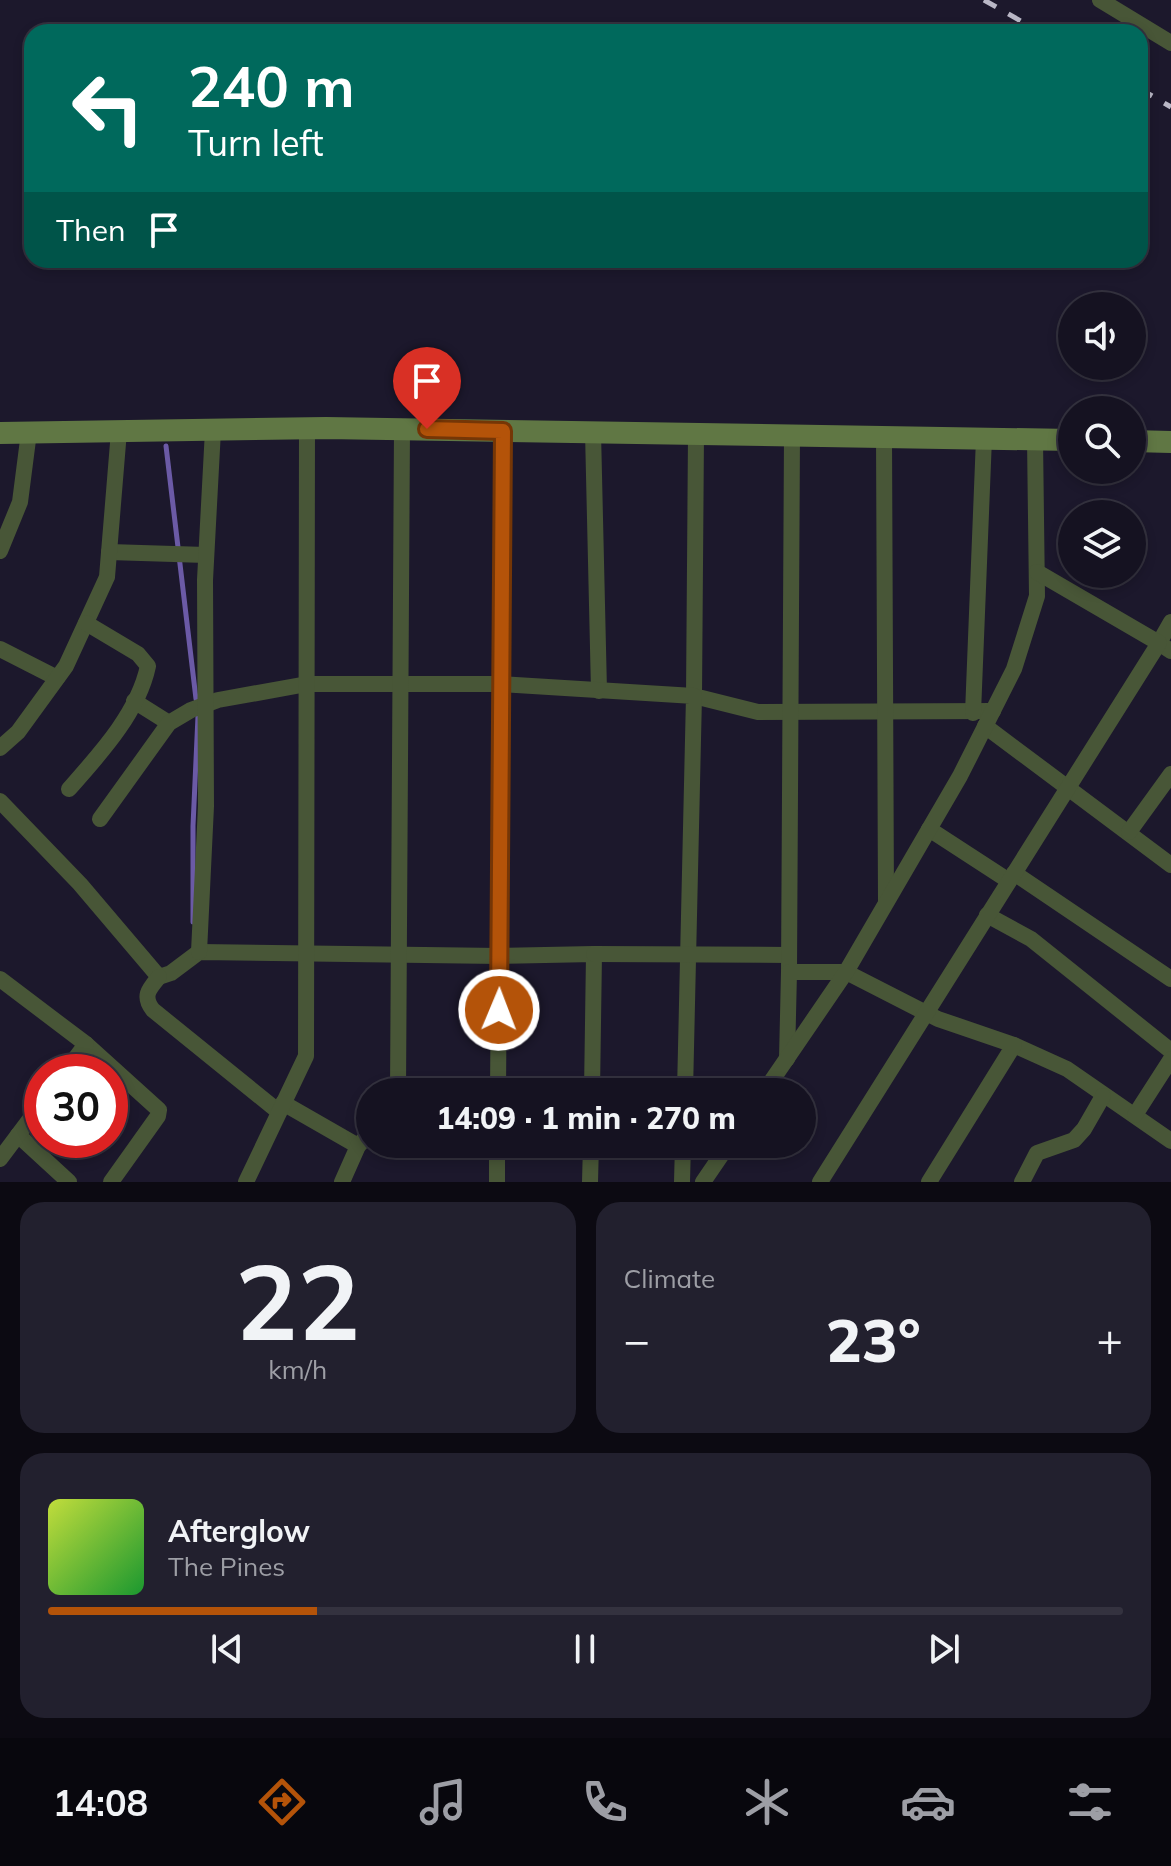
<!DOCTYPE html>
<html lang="en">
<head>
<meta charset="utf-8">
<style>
	body { margin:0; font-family:Mulish,sans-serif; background:#22202e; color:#f1f3f6; height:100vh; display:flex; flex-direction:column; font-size:30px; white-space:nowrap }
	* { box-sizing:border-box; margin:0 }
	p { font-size:26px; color:#9d9ea5 }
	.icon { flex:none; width:44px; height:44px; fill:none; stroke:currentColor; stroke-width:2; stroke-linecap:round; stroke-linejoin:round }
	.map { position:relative; height:1182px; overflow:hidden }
	.drawer { display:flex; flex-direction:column; gap:20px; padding:20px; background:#0c0a12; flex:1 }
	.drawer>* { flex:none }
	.top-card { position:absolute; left:24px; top:24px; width:1124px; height:244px; border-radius:24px; box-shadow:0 4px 12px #0003,0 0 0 2px #34323f; background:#00695c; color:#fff; overflow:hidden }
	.controls { position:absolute; left:1058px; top:292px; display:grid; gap:16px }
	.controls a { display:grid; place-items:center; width:88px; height:88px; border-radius:50%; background:#151221; box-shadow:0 4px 12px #0003,0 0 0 2px #34323f; font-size:40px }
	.speed { position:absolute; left:24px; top:1054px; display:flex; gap:16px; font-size:40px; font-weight:700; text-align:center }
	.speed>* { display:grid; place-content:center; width:104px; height:104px; border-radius:50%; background:#151221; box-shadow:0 4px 12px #0003,0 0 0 2px #34323f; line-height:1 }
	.speed .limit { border:12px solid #d22; background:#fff; color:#111 }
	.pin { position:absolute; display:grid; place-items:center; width:68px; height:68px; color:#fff; margin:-82px -34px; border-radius:50% 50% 50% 0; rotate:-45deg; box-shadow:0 0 8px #0007 }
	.pin .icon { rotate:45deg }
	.me { position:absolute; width:88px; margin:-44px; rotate:1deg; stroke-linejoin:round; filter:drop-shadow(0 0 6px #0008) }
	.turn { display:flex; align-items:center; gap:28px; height:168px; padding:0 32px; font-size:36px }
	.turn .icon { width:104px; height:104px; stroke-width:2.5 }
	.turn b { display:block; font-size:56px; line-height:68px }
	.then { display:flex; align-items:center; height:76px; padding:0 32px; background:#0003; gap:16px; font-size:30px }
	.big { font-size:60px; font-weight:800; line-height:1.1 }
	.drawer .widget { flex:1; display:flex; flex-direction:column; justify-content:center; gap:12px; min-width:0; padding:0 28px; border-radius:24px; background:#22202e }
	.drawer .dial { align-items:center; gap:0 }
	.dial b { font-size:104px; line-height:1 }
	.song { display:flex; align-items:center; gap:24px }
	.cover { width:96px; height:96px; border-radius:12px; background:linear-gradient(135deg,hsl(70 70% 55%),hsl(130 70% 35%)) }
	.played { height:8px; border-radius:4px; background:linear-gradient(90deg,#b45309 25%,#34323f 25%) }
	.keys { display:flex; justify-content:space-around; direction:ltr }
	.heat { display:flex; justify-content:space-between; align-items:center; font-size:44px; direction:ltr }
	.drawer .tiles { flex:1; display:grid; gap:20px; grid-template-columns:1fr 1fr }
	.widget:last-child { grid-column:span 2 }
	.trip { position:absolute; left:356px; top:1078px; width:460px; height:80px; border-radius:40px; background:#151221; box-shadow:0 4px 12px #0003,0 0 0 2px #34323f; font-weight:800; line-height:80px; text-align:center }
	.tab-bar { display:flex; height:128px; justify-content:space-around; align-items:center; background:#08070d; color:#9d9ea5 }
	.tab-bar .icon { width:56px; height:56px }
	.tab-bar .active { color:#b45309 }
	.tab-bar b { font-size:36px; color:#f1f3f6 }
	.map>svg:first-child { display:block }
</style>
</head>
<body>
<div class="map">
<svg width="1171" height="1182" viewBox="0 0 1171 1182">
	<rect width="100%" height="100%" fill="#1c182c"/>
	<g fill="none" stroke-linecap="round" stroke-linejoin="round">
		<!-- stream -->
		<g stroke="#6b5aa6" stroke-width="5">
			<polyline points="166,446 196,699"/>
			<polyline points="193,922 193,826 198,716"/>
		</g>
		<!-- street -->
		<g stroke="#485637" stroke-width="16">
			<polyline points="1100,0 1171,43"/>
			<polyline points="593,432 599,691"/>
			<polyline points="696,434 694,696 758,712 993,711"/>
			<polyline points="884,437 886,901"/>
			<polyline points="0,551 20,502 29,432"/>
			<polyline points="109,552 206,555"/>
			<polyline points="1171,622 1159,643 1171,651"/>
			<polyline points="0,649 57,678"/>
			<polyline points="134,701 169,723"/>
			<polyline points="973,713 984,438"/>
			<polyline points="985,726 1171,865"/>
			<polyline points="0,748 18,732 66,666 107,577 119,431"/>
			<path d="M69 789C100 754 138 713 148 666L138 654 86 623"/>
			<polyline points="0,801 80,884 159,977 171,973 199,952 500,956 594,954 592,1092"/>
			<polyline points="100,819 169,723 191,710 218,700 307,684 501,684 694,696 685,1092"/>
			<polyline points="929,829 1009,881"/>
			<polyline points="1129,832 1171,774"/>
			<polyline points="1014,873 1171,979"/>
			<polyline points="987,915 1031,939 1171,1051"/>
			<polyline points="199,952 206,806 205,580 213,430"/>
			<polyline points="594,954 789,955"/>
			<polyline points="789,972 792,435"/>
			<path d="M159 977C149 989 142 996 153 1010L279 1112"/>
			<polyline points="0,979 86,1044 159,1110 158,1116 111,1182"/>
			<polyline points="1014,1045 1067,1069 1171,1141"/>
			<polyline points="787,1059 789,972 846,972 938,1019 1014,1045 929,1182"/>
			<polyline points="65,1072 86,1044"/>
			<polyline points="398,1092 402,429"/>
			<polyline points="498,1092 503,431"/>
			<polyline points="764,1092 846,972 960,776 1014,669 1037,596 1035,439"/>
			<polyline points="283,1103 358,1146"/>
			<polyline points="1135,1115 1171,1059"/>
			<polyline points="18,1135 69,1182"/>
			<polyline points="0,1159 42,1103"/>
			<polyline points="246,1182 306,1056 307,428"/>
			<polyline points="342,1182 358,1146 370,1133"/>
			<polyline points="497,1182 497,1144"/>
			<polyline points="590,1182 591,1144"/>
			<polyline points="682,1182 683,1144"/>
			<polyline points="703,1182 729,1144"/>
			<polyline points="820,1182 1159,643 1037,572"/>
			<polyline points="1022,1182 1037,1153 1074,1140 1084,1129 1103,1096"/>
		</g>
		<!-- secondary -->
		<g stroke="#607744" stroke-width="22">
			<polyline points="0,433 326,428 1072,440"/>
			<polyline points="1132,441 1171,442"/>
		</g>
		<!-- rail -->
		<g stroke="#b9b7c6" stroke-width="5" stroke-dasharray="14 14" stroke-linecap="butt">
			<polyline points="984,0 1040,32"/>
			<polyline points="1140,89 1171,107"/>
		</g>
	</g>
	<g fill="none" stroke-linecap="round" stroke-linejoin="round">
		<defs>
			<polyline id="route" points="427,429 503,431 499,1010"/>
		</defs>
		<!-- route casing -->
		<use href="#route" stroke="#753606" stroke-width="20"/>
		<!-- route -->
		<use href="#route" stroke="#b45309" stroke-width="14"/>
	</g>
</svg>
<div class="controls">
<a><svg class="icon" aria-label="sound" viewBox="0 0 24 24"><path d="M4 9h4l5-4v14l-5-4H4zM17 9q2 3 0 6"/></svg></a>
<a><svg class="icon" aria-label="search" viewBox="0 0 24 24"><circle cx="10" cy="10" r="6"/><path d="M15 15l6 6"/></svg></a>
<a><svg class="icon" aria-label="layers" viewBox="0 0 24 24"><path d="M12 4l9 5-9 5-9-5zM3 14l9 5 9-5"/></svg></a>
</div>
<div class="speed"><div class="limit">30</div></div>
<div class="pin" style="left:427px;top:429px;background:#d93025"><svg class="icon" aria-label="arrive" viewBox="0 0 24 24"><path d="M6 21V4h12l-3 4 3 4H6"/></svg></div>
<svg class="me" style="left:499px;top:1010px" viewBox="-20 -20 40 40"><circle r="17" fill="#b45309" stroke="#fff" stroke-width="3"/><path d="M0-11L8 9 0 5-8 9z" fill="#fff"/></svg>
<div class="trip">14:09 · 1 min · 270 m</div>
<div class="top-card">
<div class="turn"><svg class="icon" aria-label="left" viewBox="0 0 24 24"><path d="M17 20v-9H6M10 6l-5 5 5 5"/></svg><div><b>240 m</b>Turn left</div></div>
<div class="then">Then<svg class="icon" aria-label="arrive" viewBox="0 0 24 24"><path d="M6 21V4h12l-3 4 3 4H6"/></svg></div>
</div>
</div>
<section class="drawer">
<div class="tiles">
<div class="widget dial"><b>22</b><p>km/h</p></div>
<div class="widget"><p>Climate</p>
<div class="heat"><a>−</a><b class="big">23°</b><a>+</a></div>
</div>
<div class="widget">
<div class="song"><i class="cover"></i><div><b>Afterglow</b><p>The Pines</p></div></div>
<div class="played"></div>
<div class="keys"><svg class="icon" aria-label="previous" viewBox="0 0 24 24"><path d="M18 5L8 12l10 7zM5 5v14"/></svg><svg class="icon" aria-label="pause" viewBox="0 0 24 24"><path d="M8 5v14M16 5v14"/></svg><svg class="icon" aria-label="next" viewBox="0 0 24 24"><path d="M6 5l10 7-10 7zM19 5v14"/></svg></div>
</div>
</div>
</section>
<nav class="tab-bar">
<b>14:08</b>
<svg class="icon active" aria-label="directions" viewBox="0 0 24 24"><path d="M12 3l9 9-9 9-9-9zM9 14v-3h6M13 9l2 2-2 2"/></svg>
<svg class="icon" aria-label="music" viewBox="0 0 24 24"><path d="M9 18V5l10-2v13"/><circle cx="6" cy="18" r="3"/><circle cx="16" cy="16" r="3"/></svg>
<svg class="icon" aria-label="phone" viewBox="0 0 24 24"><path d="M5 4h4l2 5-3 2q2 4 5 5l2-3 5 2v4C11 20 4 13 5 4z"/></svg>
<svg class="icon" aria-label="climate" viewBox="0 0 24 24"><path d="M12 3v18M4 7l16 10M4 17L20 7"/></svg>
<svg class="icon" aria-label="car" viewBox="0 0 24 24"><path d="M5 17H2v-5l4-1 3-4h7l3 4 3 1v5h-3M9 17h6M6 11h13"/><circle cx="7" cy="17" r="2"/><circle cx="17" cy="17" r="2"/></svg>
<svg class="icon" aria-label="filters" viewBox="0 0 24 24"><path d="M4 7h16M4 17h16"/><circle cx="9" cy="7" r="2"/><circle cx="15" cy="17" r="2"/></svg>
</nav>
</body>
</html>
